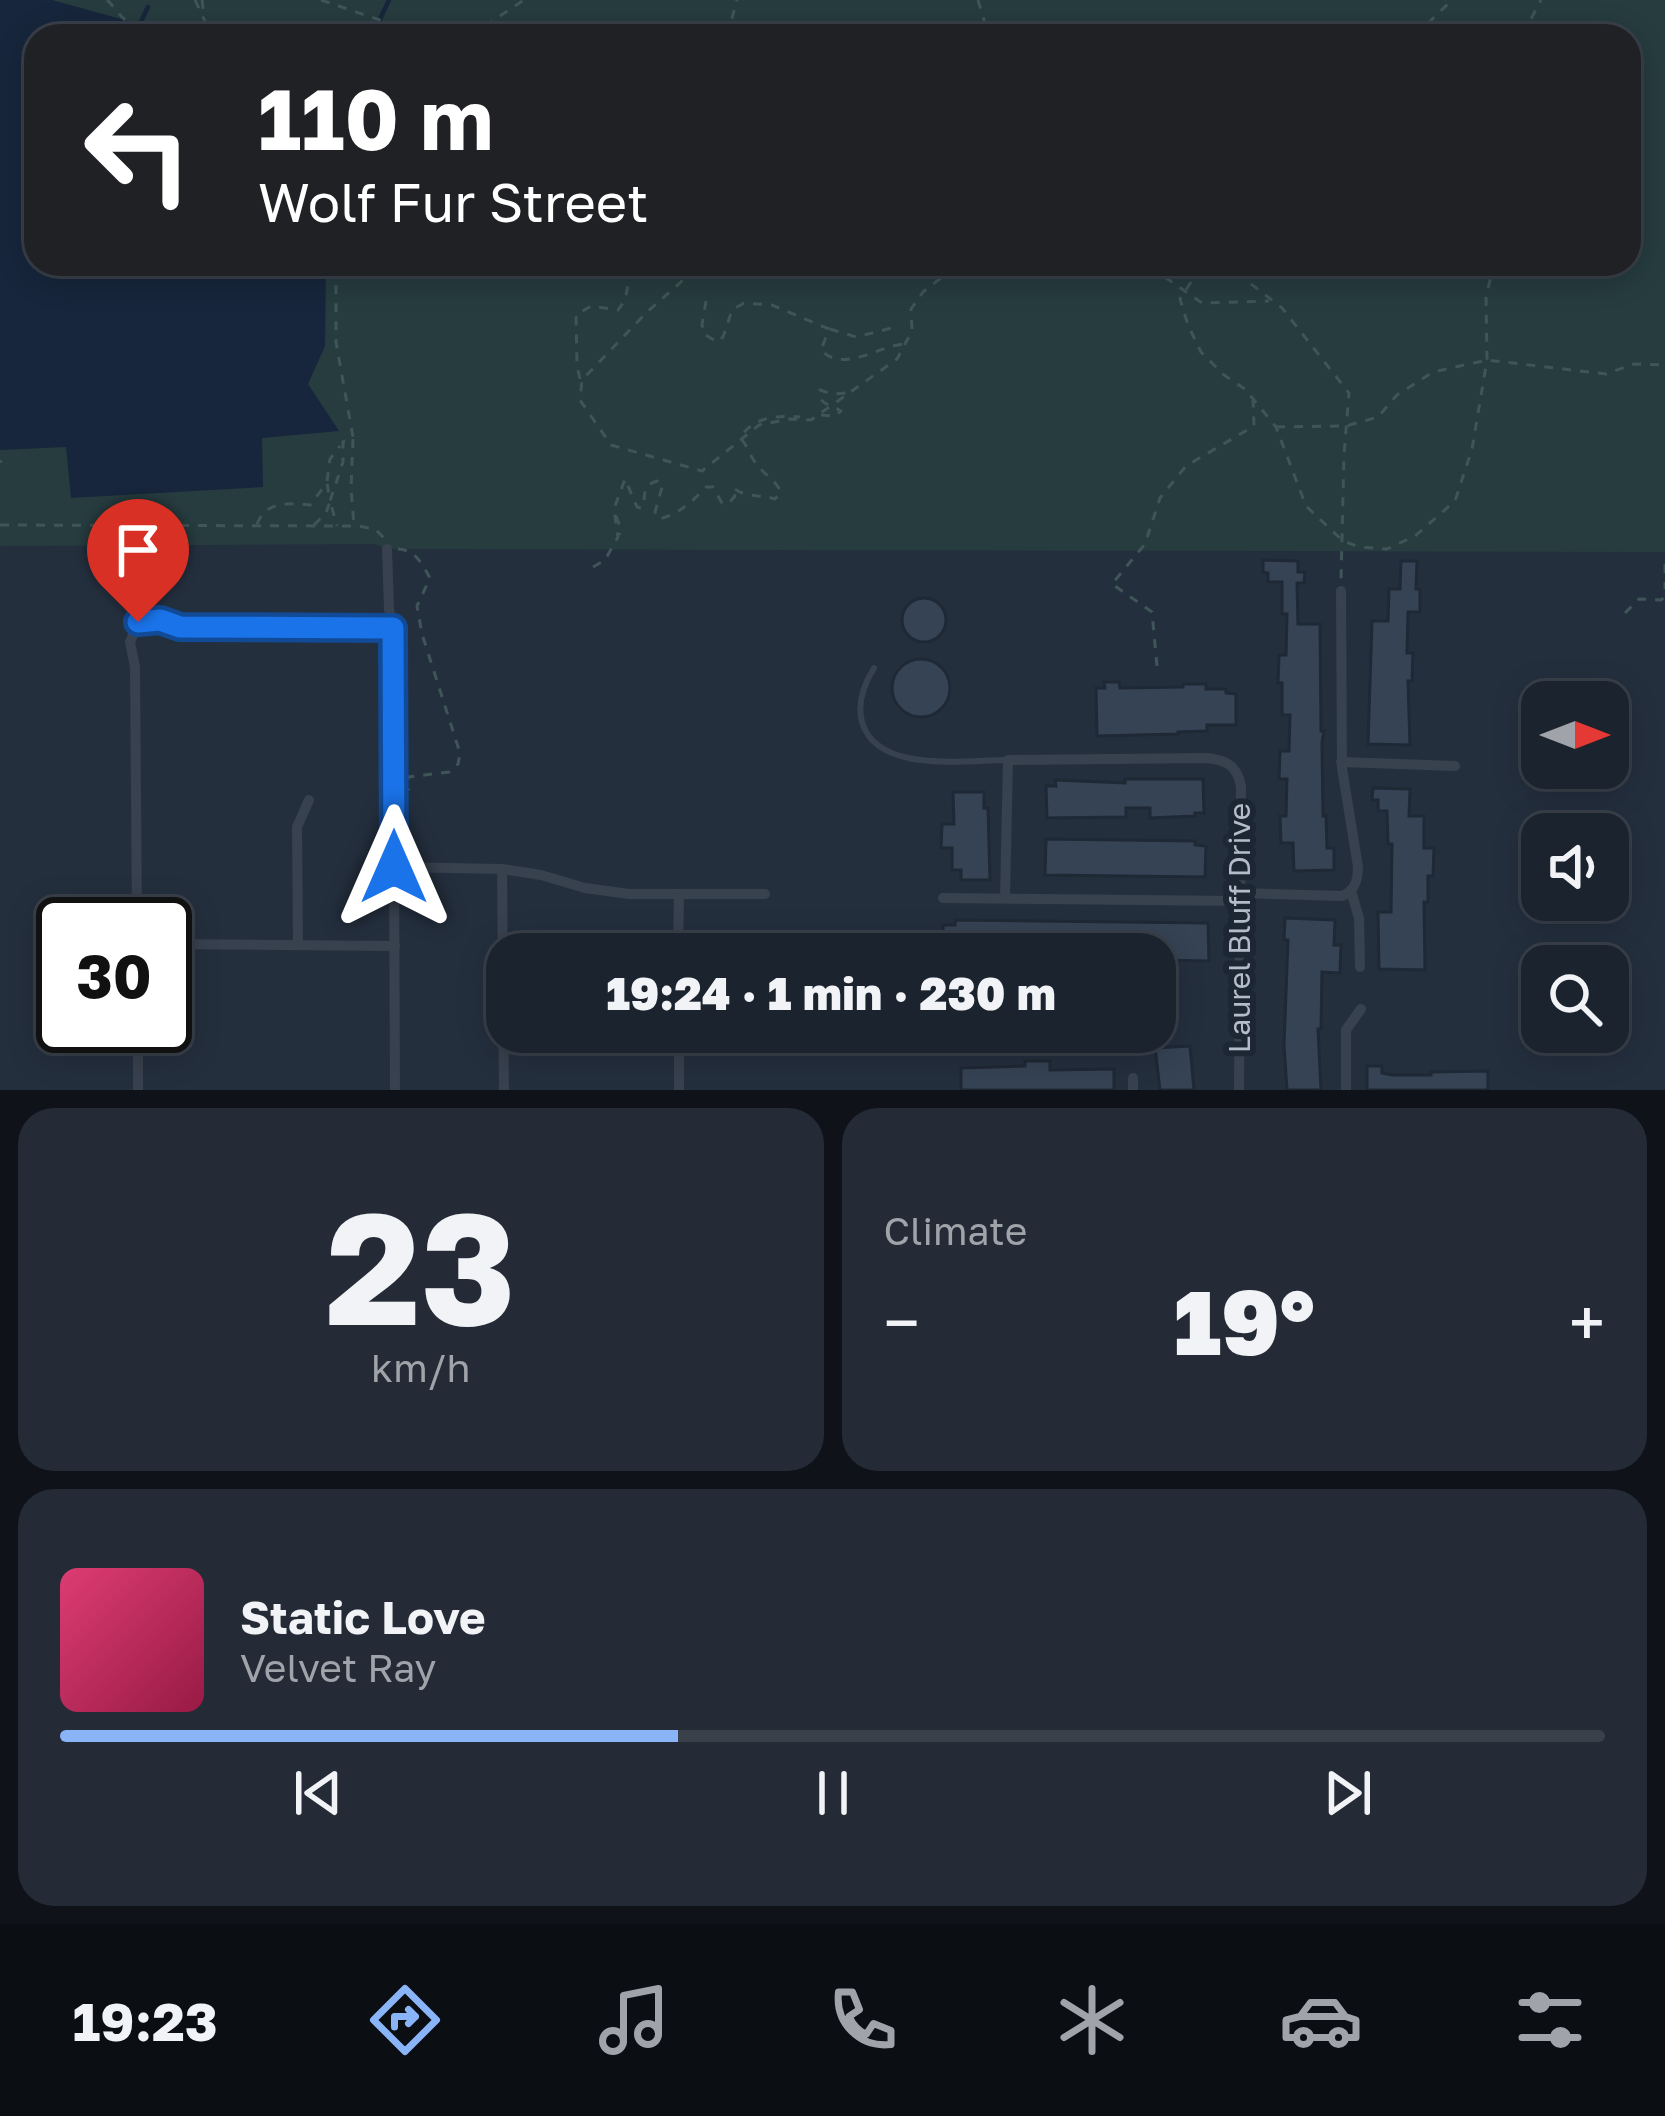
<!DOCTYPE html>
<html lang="en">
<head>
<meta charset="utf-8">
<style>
	body { margin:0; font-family:"Golos Text",sans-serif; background:#242b36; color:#f1f3f6; height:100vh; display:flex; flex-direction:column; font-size:45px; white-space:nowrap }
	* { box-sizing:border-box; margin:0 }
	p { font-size:39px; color:#a0a4aa }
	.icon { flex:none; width:66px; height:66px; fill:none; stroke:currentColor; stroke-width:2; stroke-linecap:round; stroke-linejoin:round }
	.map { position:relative; height:1090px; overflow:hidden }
	.panel { display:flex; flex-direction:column; gap:18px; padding:18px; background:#0f1319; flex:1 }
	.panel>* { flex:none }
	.banner { position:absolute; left:24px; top:24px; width:1617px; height:252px; border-radius:36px; box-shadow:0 6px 30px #0003,0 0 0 3px #39404a; background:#202124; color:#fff; overflow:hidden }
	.needle { width:78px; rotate:90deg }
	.buttons { position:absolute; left:1521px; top:681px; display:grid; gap:24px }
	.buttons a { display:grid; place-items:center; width:108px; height:108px; border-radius:24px; background:#1b232e; box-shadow:0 6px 30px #0003,0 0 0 3px #39404a; font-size:60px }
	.speed { position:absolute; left:36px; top:897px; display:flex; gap:24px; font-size:60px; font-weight:700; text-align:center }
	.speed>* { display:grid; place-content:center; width:156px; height:156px; border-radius:50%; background:#1b232e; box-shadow:0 6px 30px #0003,0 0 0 3px #39404a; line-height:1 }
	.speed .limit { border:6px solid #111; border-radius:18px; background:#fff; color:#111 }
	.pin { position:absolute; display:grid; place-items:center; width:102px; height:102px; color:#fff; margin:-123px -51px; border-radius:50% 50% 50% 0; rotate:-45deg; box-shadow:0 0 12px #0007 }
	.pin .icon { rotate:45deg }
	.me { position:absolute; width:132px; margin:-66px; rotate:0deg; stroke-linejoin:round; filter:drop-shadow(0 0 9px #0008) }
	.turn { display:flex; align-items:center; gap:42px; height:252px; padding:0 36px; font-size:54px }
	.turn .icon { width:156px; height:156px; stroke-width:2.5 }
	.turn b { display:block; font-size:84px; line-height:102px }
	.big { font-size:90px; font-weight:800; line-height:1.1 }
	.panel .tile { flex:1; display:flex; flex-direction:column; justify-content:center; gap:18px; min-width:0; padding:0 42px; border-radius:36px; background:#242b36 }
	.panel .dial { align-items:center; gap:0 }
	.dial b { font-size:156px; line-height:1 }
	.song { display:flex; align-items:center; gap:36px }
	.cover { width:144px; height:144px; border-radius:18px; background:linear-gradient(135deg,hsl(340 70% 55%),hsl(340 70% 35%)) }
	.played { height:12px; border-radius:6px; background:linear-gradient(90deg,#8ab4f8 40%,#39404a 40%) }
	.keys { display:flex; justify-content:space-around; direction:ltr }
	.heat { display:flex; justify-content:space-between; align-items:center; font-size:66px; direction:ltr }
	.panel .tiles { flex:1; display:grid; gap:18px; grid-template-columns:1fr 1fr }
	.tile:last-child { grid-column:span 2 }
	.trip { position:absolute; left:486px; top:933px; width:690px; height:120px; border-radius:36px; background:#1b232e; box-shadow:0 6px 30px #0003,0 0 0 3px #39404a; font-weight:800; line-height:120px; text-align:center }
	.tabs { display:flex; height:192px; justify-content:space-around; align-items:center; background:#0b0e12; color:#a0a4aa }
	.tabs .icon { width:84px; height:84px }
	.tabs .current { color:#8ab4f8 }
	.tabs b { font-size:54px; color:#f1f3f6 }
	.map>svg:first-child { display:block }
</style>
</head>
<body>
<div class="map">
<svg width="1665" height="1090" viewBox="0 0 1665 1090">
	<rect width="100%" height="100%" fill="#242f3e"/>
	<!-- green -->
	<path fill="#263c3f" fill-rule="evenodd" d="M0 0H1665V552L387 549 374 544 0 546ZM36 36H1629V264H36Z"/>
	<!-- water -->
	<polygon fill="#17263c" points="0,0 52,0 183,36 36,36 36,264 326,264 325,346 308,384 339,431 262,438 263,487 71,498 66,447 0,450"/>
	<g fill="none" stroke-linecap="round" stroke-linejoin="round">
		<!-- stream -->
		<g stroke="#17263c" stroke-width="4.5">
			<polyline points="134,36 148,7"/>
			<polyline points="372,36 389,0"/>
		</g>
	</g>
	<!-- building -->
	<g fill="#364354" stroke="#1f2835" stroke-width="3">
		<polygon points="1263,560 1298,561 1298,572 1305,572 1304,583 1297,583 1298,624 1320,624 1321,731 1324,731 1322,743 1323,816 1326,815 1327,848 1334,848 1334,870 1294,871 1293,843 1281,843 1280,816 1286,816 1287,779 1279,779 1280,751 1289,751 1290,715 1282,715 1282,683 1278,683 1279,655 1286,655 1287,614 1282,614 1282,582 1268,582 1268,573 1263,572"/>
		<polygon points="1401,561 1417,561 1416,589 1420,589 1420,612 1408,612 1407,653 1413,653 1412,681 1408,681 1410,745 1368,744 1372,621 1388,621 1389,589 1400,589"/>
		<circle cx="924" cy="620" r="22"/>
		<circle cx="921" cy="688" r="29"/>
		<polygon points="1104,682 1119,682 1120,688 1183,687 1183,684 1206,684 1206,689 1226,689 1226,693 1236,694 1236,725 1207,725 1207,731 1178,732 1178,734 1097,736 1096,688 1105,688"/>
		<polygon points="1125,779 1203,779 1204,813 1195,813 1195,816 1150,818 1150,808 1126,808 1126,817 1047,818 1046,786 1056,786 1055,780 1125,783"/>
		<polygon points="1373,788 1410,789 1409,816 1424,816 1424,848 1434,848 1433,876 1428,876 1428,902 1424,902 1425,970 1379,969 1378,912 1391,912 1392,844 1388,844 1387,811 1378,811 1378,800 1372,800"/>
		<polygon points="953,792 984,792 984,808 988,808 990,880 961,880 961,870 952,870 952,848 941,848 942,824 954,824"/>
		<polygon points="1046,839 1195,841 1195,845 1206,846 1205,877 1045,875"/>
		<polygon points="1285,918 1335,920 1334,945 1341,945 1340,973 1322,972 1321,1029 1318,1029 1321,1090 1287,1090 1284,1045 1288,940 1284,940"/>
		<polygon points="955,920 1208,923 1209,961 1155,960 1155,954 943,954 943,925 955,925"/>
		<polygon points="1190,1046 1194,1090 1160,1090 1155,1048"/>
		<polygon points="1025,1061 1050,1061 1050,1070 1114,1069 1114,1090 961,1090 961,1068 1025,1066"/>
		<polygon points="1367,1066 1382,1066 1382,1073 1392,1075 1431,1075 1431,1072 1488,1071 1488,1090 1367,1090"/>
	</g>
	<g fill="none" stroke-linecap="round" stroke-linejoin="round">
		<!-- path -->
		<g stroke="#3f5557" stroke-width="3" stroke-dasharray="9 9" stroke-linecap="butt">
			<path d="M107 0C114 6 121 18 129 23 150 36 179 27 202 36"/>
			<polyline points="195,0 212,36"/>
			<polyline points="202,0 204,16"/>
			<polyline points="321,0 427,36"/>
			<polyline points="978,0 989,36"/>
			<polyline points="470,36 524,0"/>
			<polyline points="714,36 726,26"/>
			<polyline points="727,36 737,0"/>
			<polyline points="1415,36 1452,0"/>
			<polyline points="1535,36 1531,19 1541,0"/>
			<polyline points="690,264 681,282 646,313 582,380 580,400 611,445 702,471 759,425 790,419 811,420 897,359 912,331 911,309 923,292 959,264"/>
			<polyline points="1153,264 1159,273 1202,303 1269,301"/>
			<polyline points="1192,264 1191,282 1180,299 1188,325 1201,352 1224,375 1245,389 1276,427 1306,506 1343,541 1359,547 1387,549 1415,536 1455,501 1472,449 1487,360 1486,297 1494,264"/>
			<polyline points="1221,264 1237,273 1282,308 1349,393 1344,455 1341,579"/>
			<polyline points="1237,273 1245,271 1249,264"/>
			<path d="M706 301 702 325 704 334 717 342 723 337 732 310 744 303 772 305 829 329 821 350C842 373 877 347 903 344"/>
			<polyline points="830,329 856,337 896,327"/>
			<path d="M580 379 577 366 576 315 591 306 618 310C629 297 630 279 624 264"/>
			<path d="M821 415 835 416 841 411C832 405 817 405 820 390L832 394 847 393"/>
			<polyline points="1276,427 1346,426 1378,417 1397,395 1433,372 1487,360 1606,374 1634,364 1665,365"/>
			<polyline points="353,439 351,489 354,525"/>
			<polyline points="0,462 2,461"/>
			<polyline points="327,481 330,459 340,446"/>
			<polyline points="616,516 621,529 619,535"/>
			<path d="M257 524C266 501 288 503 310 505L327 483 330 501 343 462V442L353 437 336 342V274L334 264"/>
			<polyline points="0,525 358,526 375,529 384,538"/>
			<polyline points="314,525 326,513 330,501 337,526"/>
			<path d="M398 549C416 550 422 564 430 578L417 606 422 634 460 753 458 764 449 772 408 777 409 790"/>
			<polyline points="1665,564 1665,589"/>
			<path d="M593 567 605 560 618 537 614 509 625 479 637 507 641 508 644 505C644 493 644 485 657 481L663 484 655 512 659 519C678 515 693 501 706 487H713L722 503 728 504 735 496 732 489H735C747 498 761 494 775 499L781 492C775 479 763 474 755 462 749 454 748 446 740 438 753 417 776 415 800 417"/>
			<polyline points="1625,613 1639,599 1661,600 1665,597"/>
			<polyline points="1157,666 1152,612 1112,584 1145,544 1160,498 1186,466 1254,426 1253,400"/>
		</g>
		<!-- lane -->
		<path stroke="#38414e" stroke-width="6" d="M874 668C864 684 857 703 862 722 877 774 965 760 1008 760"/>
		<!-- street -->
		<g stroke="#38414e" stroke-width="10">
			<polyline points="387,549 389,609 393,629 395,1090"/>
			<polyline points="1341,762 1455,766"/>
			<polyline points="394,867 502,869 541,875 585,888 629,894 765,894"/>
			<polyline points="502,869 504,1090"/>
			<polyline points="1351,891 1359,918 1360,967"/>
			<path d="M1240 893 1342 896C1355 891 1358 880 1358 867L1342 768 1341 591"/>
			<polyline points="943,898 1240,901"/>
			<path d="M1005 898 1008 760 1207 758C1227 760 1237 766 1241 786L1239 1090"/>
			<polyline points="137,924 135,667 130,642 138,623 160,620 180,627 393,629"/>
			<polyline points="165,944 395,946"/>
			<polyline points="298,945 297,827 309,800"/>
			<polyline points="678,954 679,895"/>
			<polyline points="138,1026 138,1090"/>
			<polyline points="679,1032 679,1090"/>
			<polyline points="1133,1078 1133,1090"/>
			<polyline points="1346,1090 1346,1030 1361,1009"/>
		</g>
	</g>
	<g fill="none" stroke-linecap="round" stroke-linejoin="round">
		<defs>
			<polyline id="route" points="138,622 160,620 180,627 393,628 394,867"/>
		</defs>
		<!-- route casing -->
		<use href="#route" stroke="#114b97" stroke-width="30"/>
		<!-- route -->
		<use href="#route" stroke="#1a73e8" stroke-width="21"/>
	</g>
	<g text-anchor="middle" stroke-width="12" stroke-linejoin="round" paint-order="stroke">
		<!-- street labels -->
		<g font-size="30" fill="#b4bcc9" stroke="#1d2633">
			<text transform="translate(1240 928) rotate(-90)" y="10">Laurel Bluff Drive</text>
		</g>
	</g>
</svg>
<div class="buttons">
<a><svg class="needle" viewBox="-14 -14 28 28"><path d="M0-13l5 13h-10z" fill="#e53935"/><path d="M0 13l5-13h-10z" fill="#a0a4aa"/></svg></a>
<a><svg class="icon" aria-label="sound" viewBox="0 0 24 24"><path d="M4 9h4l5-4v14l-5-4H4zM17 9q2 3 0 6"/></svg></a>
<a><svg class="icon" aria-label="search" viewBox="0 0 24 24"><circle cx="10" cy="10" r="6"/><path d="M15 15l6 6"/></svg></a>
</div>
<div class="speed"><div class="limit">30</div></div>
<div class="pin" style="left:138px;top:622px;background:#d93025"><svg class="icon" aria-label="arrive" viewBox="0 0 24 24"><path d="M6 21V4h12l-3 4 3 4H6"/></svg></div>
<svg class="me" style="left:394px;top:867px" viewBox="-20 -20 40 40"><path d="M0-17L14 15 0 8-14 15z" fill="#1a73e8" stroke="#fff" stroke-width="4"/></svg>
<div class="trip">19:24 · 1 min · 230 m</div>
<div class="banner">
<div class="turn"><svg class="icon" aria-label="left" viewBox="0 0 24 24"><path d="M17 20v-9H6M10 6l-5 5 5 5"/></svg><div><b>110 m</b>Wolf Fur Street</div></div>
</div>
</div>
<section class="panel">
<div class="tiles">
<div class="tile dial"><b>23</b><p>km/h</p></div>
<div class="tile"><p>Climate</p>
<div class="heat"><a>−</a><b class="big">19°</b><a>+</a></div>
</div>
<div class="tile">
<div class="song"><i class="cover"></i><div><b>Static Love</b><p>Velvet Ray</p></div></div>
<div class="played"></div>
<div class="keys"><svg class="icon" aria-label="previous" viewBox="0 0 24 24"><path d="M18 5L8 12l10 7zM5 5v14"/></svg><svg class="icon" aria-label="pause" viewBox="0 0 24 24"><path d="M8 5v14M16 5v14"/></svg><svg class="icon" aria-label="next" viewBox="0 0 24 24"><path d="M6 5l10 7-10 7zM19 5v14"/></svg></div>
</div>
</div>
</section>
<nav class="tabs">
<b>19:23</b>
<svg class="icon current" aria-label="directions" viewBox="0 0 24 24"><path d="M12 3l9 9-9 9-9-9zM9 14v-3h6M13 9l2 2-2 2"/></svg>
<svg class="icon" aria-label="music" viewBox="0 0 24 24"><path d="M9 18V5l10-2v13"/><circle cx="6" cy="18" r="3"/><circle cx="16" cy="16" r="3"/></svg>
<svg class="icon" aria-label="phone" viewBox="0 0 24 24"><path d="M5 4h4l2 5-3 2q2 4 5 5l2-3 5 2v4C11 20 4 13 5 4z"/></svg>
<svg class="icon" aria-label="climate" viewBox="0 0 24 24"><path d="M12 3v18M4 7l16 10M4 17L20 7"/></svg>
<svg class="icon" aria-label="car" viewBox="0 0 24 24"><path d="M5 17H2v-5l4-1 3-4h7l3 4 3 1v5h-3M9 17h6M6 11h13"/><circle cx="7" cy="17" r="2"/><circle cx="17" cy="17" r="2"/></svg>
<svg class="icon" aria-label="filters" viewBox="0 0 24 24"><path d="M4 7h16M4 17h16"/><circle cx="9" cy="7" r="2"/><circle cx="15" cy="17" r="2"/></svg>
</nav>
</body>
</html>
